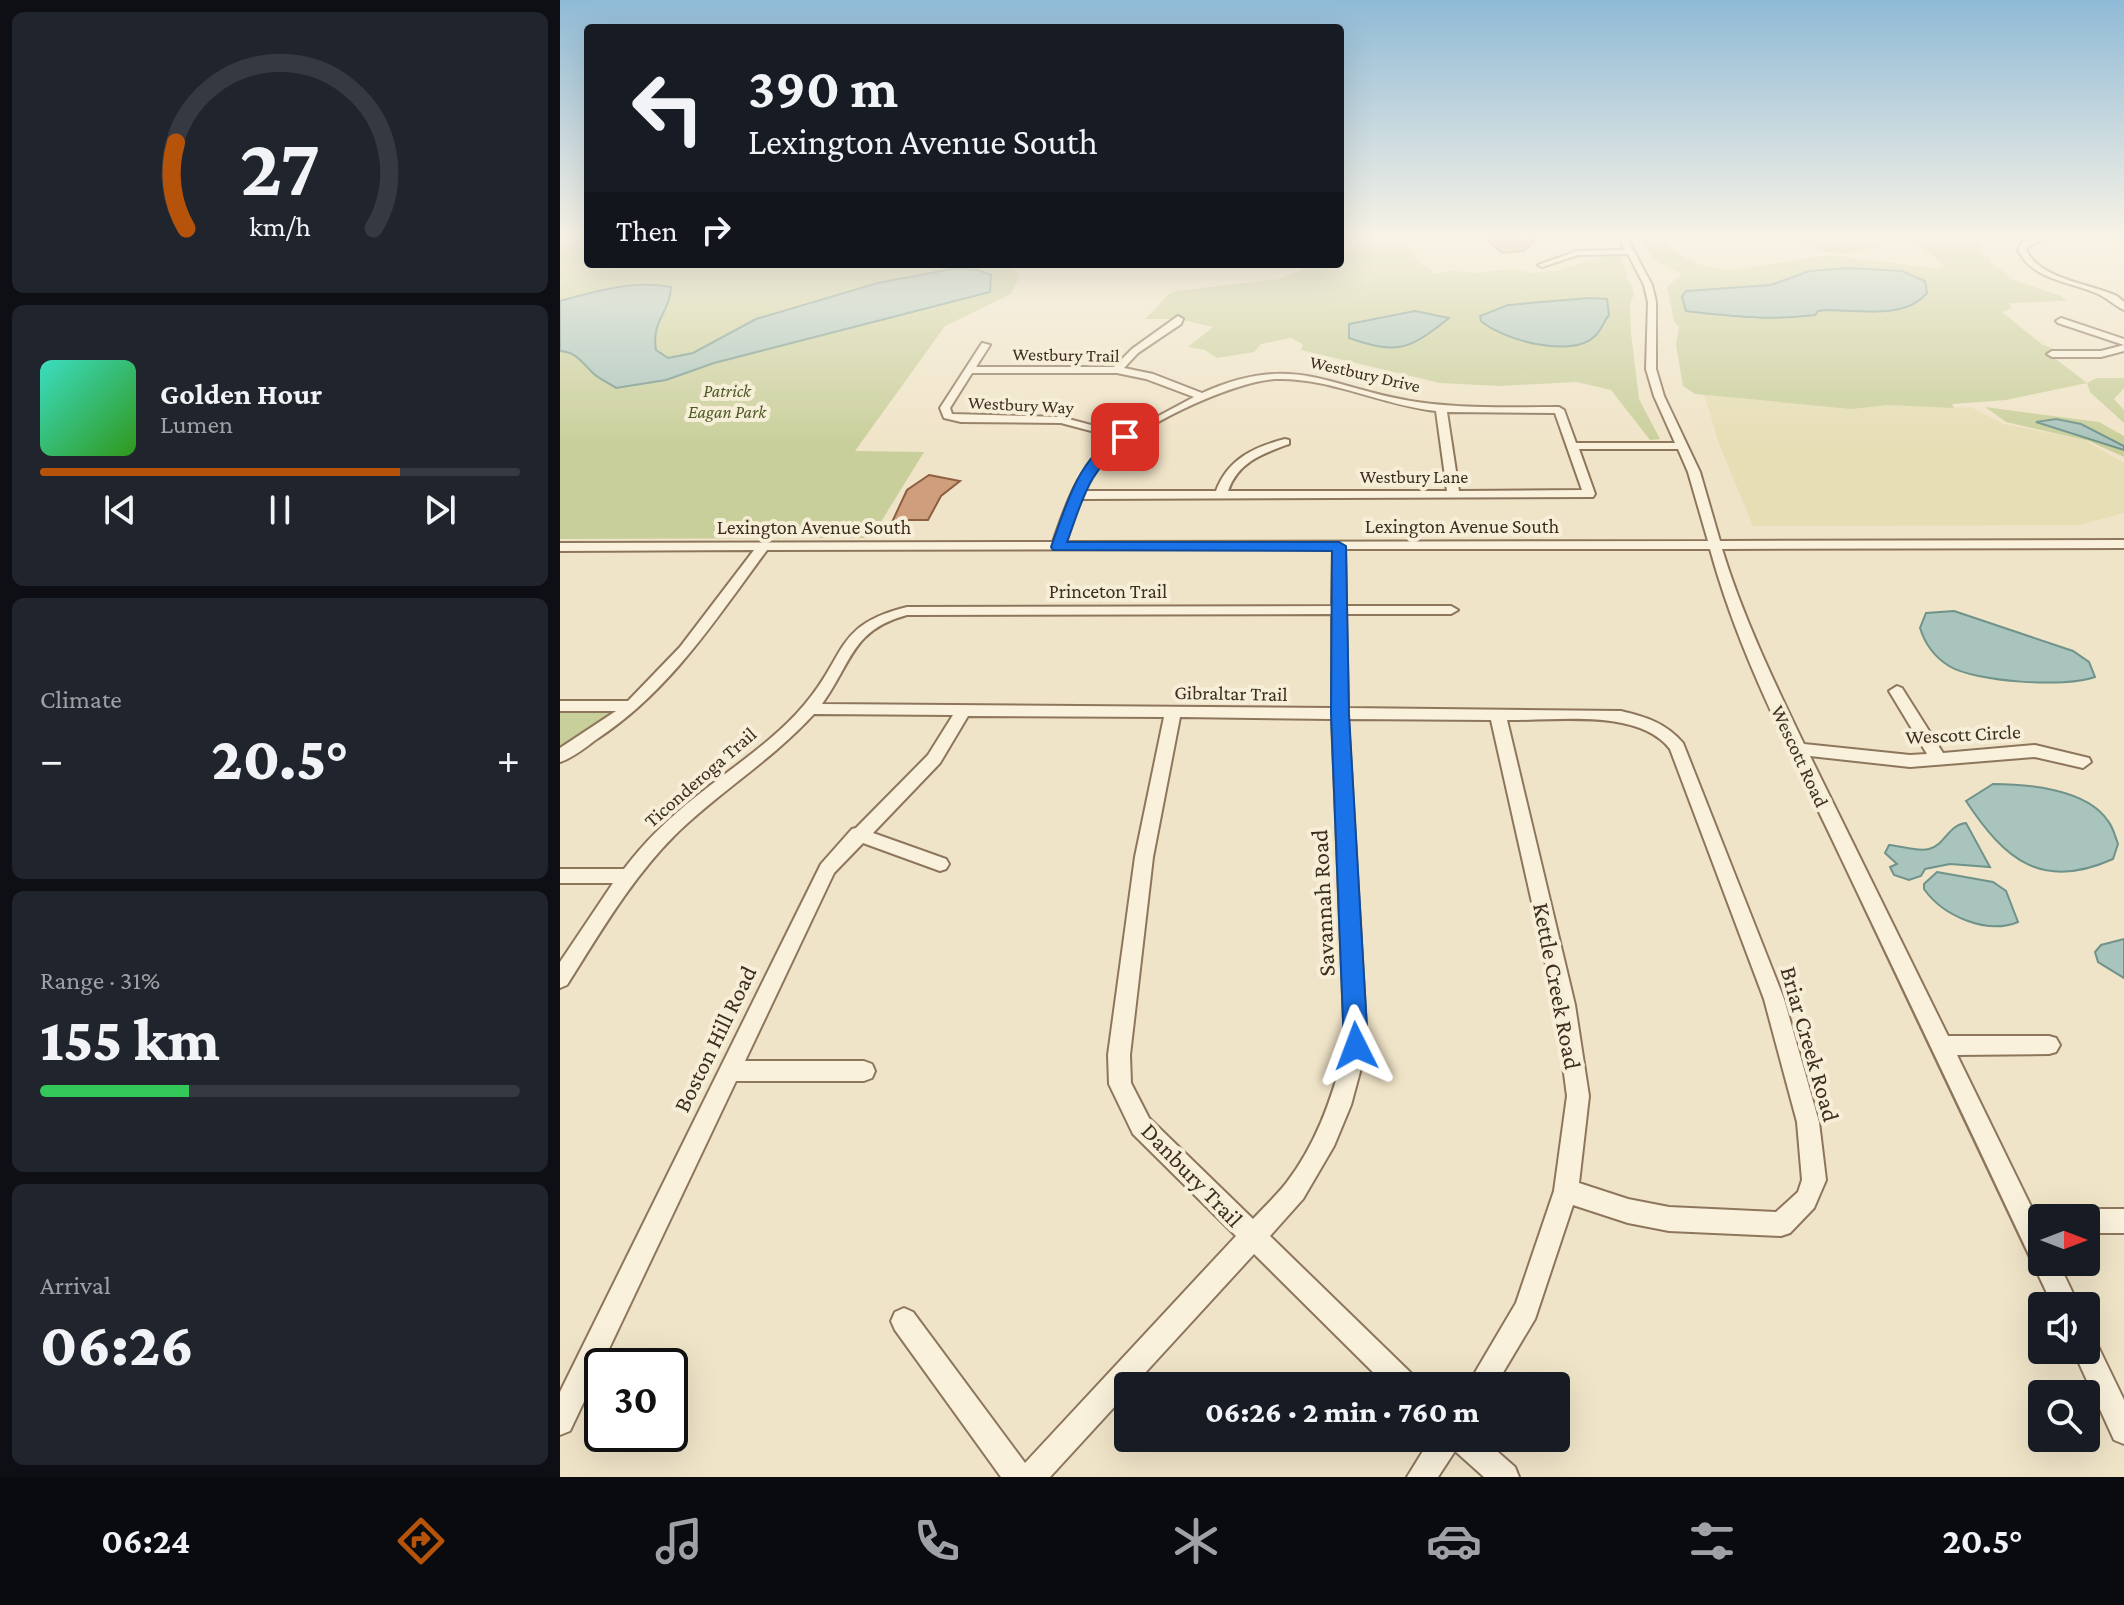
<!DOCTYPE html>
<html lang="en">
<head>
<meta charset="utf-8">
<style>
	body { margin:0; font-family:"Crimson Pro",serif; background:#20242c; color:#f1f3f6; height:100vh; display:flex; flex-direction:column; font-size:30px; white-space:nowrap }
	* { box-sizing:border-box; margin:0 }
	p { font-size:26px; color:#9ea1a6 }
	.icon { flex:none; width:44px; height:44px; fill:none; stroke:currentColor; stroke-width:2; stroke-linecap:round; stroke-linejoin:round }
	.map { position:relative; flex:1; overflow:hidden }
	.details { display:flex; flex-direction:column; gap:12px; padding:12px; background:#0d0f14; width:560px }
	.details>* { flex:none }
	.hud { position:absolute; left:24px; top:24px; width:760px; height:244px; border-radius:8px; box-shadow:0 8px 32px #0002; background:#171b24; color:#f1f3f6; overflow:hidden }
	.needle { width:52px; rotate:90deg }
	.fabs { position:absolute; left:1468px; top:1204px; display:grid; gap:16px }
	.fabs a { display:grid; place-items:center; width:72px; height:72px; border-radius:8px; background:#171b24; box-shadow:0 8px 32px #0002; font-size:40px }
	.speed { position:absolute; left:24px; top:1348px; display:flex; gap:16px; font-size:40px; font-weight:700; text-align:center }
	.speed>* { display:grid; place-content:center; width:104px; height:104px; border-radius:50%; background:#171b24; box-shadow:0 8px 32px #0002; line-height:1 }
	.speed .limit { border:4px solid #111; border-radius:12px; background:#fff; color:#111 }
	.pin { position:absolute; display:grid; place-items:center; width:68px; height:68px; color:#fff; margin:-34px; border-radius:16px; box-shadow:0 4px 12px #0006 }
	.me { position:absolute; width:88px; margin:-44px; rotate:357deg; stroke-linejoin:round; filter:drop-shadow(0 0 6px #0008) }
	.turn { display:flex; align-items:center; gap:28px; height:168px; padding:0 32px; font-size:36px }
	.turn .icon { width:104px; height:104px; stroke-width:2.5 }
	.turn b { display:block; font-size:56px; line-height:68px }
	.then { display:flex; align-items:center; height:76px; padding:0 32px; background:#0003; gap:16px; font-size:30px }
	.big { font-size:60px; font-weight:800; line-height:1.1 }
	.details .widget { flex:1; display:flex; flex-direction:column; justify-content:center; gap:12px; min-width:0; padding:0 28px; border-radius:12px; background:#20242c }
	.details .dial { align-items:center; gap:0 }
	.dial svg { height:208px; overflow:visible; fill:none; stroke:#363941; stroke-width:7; stroke-linecap:round; text-anchor:middle }
	.dial text { fill:#f1f3f6; stroke:none }
	.song { display:flex; align-items:center; gap:24px }
	.cover { width:96px; height:96px; border-radius:12px; background:linear-gradient(135deg,hsl(170 70% 55%),hsl(110 70% 35%)) }
	.played { height:8px; border-radius:4px; background:linear-gradient(90deg,#b45309 75%,#363941 75%) }
	.keys { display:flex; justify-content:space-around; direction:ltr }
	.heat { display:flex; justify-content:space-between; align-items:center; font-size:44px; direction:ltr }
	.charge { height:12px; border-radius:6px; background:linear-gradient(90deg,#34c759 31%,#363941 0) }
	.trip { position:absolute; left:554px; top:1372px; width:456px; height:80px; border-radius:8px; background:#171b24; box-shadow:0 8px 32px #0002; font-weight:800; line-height:80px; text-align:center }
	.menu { display:flex; height:128px; justify-content:space-around; align-items:center; background:#090b0e; color:#9ea1a6 }
	.menu .icon { width:56px; height:56px }
	.menu .active { color:#b45309 }
	.menu b { font-size:36px; color:#f1f3f6 }
	main { display:flex; flex:1; min-height:0 }
	.map>svg:first-child { display:block }
</style>
</head>
<body>
<main>
<section class="details">
<div class="widget dial"><svg viewBox="0 0 100 80">
<path d="M14 69A42 42 0 1 1 86 69"/>
<path d="M14 69A42 42 0 0 1 10 36" stroke="#b45309"/>
<text x="50" y="56" font-size="32" font-weight="700">27</text>
<text x="50" y="72" font-size="11">km/h</text>
</svg></div>
<div class="widget">
<div class="song"><i class="cover"></i><div><b>Golden Hour</b><p>Lumen</p></div></div>
<div class="played"></div>
<div class="keys"><svg class="icon" aria-label="previous" viewBox="0 0 24 24"><path d="M18 5L8 12l10 7zM5 5v14"/></svg><svg class="icon" aria-label="pause" viewBox="0 0 24 24"><path d="M8 5v14M16 5v14"/></svg><svg class="icon" aria-label="next" viewBox="0 0 24 24"><path d="M6 5l10 7-10 7zM19 5v14"/></svg></div>
</div>
<div class="widget"><p>Climate</p>
<div class="heat"><a>−</a><b class="big">20.5°</b><a>+</a></div>
</div>
<div class="widget"><p>Range · 31%</p><b class="big">155 km</b><div class="charge"></div></div>
<div class="widget"><p>Arrival</p><b class="big">06:26</b></div>
</section>
<div class="map">
<svg width="1564" height="1477" viewBox="0 0 1564 1477">
	<rect width="100%" height="100%" fill="#f0e4c8"/>
	<!-- farmland -->
	<polygon fill="#e6deb5" points="1144,395 1291,408 1330,405 1413,408 1444,424 1524,440 1564,463 1564,513 1519,525 1193,526 1160,446"/>
	<!-- green -->
	<g fill="#c9cf9b" fill-rule="evenodd">
		<polygon points="0,238 28,238 28,264 449,264 460,276 451,294 385,326 295,451 364,452 311,538 0,539"/>
		<polygon points="801,238 841,238 859,262 876,274 888,272 887,270 915,273 953,269 972,273 996,271 1050,254 1060,256 1068,276 1065,279 1071,283 1074,294 1070,305 1071,333 1079,399 1100,439 1090,440 1051,390 1017,382 939,386 880,383 741,350 743,344 731,338 701,344 694,352 657,358 645,350 628,347 653,327 618,319 585,319 609,294 616,291 718,279 759,264 780,264 780,254 793,249"/>
		<path d="M1079 238H1102L1111 250 1132 261 1147 267 1171 270 1269 255 1380 269 1384 265 1349 238H1417V245L1423 249 1419 251 1431 260 1429 262 1449 275 1448 278 1501 296 1507 301 1449 303 1452 308 1442 312 1483 345 1494 349 1487 352 1527 383 1537 378H1564V388L1554 399 1564 410V423L1530 392 1527 383 1446 400 1392 404 1394 408 1328 405 1292 409 1135 394 1123 386 1116 345 1119 327 1114 321 1107 287 1122 274 1094 260ZM1323 269 1358 276 1317 311 1266 310 1257 311 1255 315 1193 319 1126 311V291L1211 285 1231 276 1260 270Z"/>
		<path d="M1229 238C1258 238 1264 251 1297 240L1286 238H1316L1321 247 1284 254 1261 251Z"/>
		<polygon points="1425,407 1539,422 1564,436 1564,446 1521,424 1477,422 1564,450 1564,457 1529,441 1446,422"/>
		<polygon points="0,710 46,710 50,714 0,750"/>
	</g>
	<!-- water -->
	<g fill="#a9c4bc" stroke="#6f938a" stroke-width="2">
		<path d="M397 268 418 270 431 275 430 292 154 363 106 380 56 388C49 383 39 379 33 373 22 363 17 352 0 351V301C37 291 72 280 111 287 110 313 91 320 96 350L108 358 133 353 196 319 318 283Z"/>
		<path d="M1289 268 1342 271 1365 281 1367 293C1344 320 1298 310 1266 310L1258 311 1255 315C1211 321 1170 316 1126 311L1122 297 1126 291 1211 285 1249 271Z"/>
		<path d="M1029 298 1047 299 1049 315C1044 321 1041 331 1035 336 1012 359 943 340 921 321L920 316 948 305Z"/>
		<path d="M855 311 889 318C849 350 838 355 789 338V324Z"/>
		<polygon points="1496,419 1521,424 1564,446 1564,450 1476,422"/>
		<path d="M1394 611 1513 651 1529 662 1535 677C1506 688 1415 682 1389 666 1373 656 1365 644 1360 628L1366 613Z"/>
		<path d="M1433 784C1467 784 1527 789 1548 821 1553 827 1555 836 1558 844L1553 859C1482 891 1445 860 1406 801Z"/>
		<path d="M1406 823 1430 867 1390 864 1365 869 1361 876 1349 880 1334 875 1330 867 1337 864 1325 853 1329 845C1342 846 1357 852 1369 849 1385 845 1388 825 1406 823Z"/>
		<path d="M1377 872 1433 882 1446 891 1458 922C1427 935 1383 916 1364 889V884Z"/>
		<polygon points="1564,939 1564,978 1538,962 1535,952 1541,945"/>
	</g>
	<!-- building -->
	<g fill="#cf9f7d" stroke="#8d5f41" stroke-width="2">
		<polygon points="926,238 977,238 964,251 942,253"/>
		<polygon points="369,475 400,481 381,496 368,520 333,520 347,490"/>
	</g>
	<g fill="none" stroke-linecap="round" stroke-linejoin="round">
		<defs>
			<g id="minor">
				<path d="M1059 238H1067L1092 285 1096 302V369L1104 396 1140 472 1160 541 1564 540V548L1162 549C1183 617 1213 680 1244 744L1350 755 1367 754 1329 691 1337 686 1342 688 1383 753 1475 745 1529 758 1531 762 1523 768 1475 757 1350 767 1250 756 1388 1036H1489L1496 1038 1500 1045 1496 1052 1489 1054 1397 1055 1482 1229V1262H1498L1519 1306H1493C1423 1156 1352 1007 1281 858 1233 756 1180 659 1150 549H785L786 606H891L898 610 891 614H786L788 708 1061 711C1086 717 1106 723 1123 743L1224 999 1259 1122 1266 1180 1254 1208 1230 1233 1221 1236 1109 1231 1068 1223 1013 1205 975 1319 935 1386H907L956 1303 994 1191 1007 1096 995 1005 931 720 788 719 807 1046 791 1105 774 1146 743 1199 710 1236 855 1377 859 1386H827L694 1254 573 1386H568V1392L490 1477H441L335 1330 331 1321 335 1312 344 1308 353 1312 465 1463 676 1236 573 1134 549 1084 548 1055 575 857 604 717 408 716 380 763 313 833 386 859 389 864 386 869 380 871 303 843 274 873 185 1061H304L312 1064 315 1071 312 1078 304 1081H176L10 1431 0 1435V1392L261 864 292 829 296 828 368 755 393 715 254 714C212 760 159 792 115 835 71 879 40 933 7 985L0 988V962L53 883H0V869H64C85 841 110 817 138 795 174 766 215 740 245 704 287 655 274 625 347 607L772 606 773 549 207 550C156 619 110 691 37 739 26 747 13 758 0 762V748L56 711H0V701H68L120 647 194 550 0 551V543L493 542C509 497 516 468 558 438L501 423 401 422 384 418 380 408 422 343 430 345 416 367H554L572 349 618 316 623 319 621 324 578 353 564 368 593 374 642 393C736 351 769 389 857 402 904 409 952 407 999 407L1004 410 1016 443H1115L1094 396 1086 369 1088 302 1084 285 1068 254 1018 255 982 267 978 265 1017 251 1065 250ZM412 373H557L586 379 634 397 565 434 501 417 392 414 390 408ZM715 379C770 377 821 405 876 411L887 491H668C678 462 702 454 729 444V440L725 439C694 447 668 459 656 491H523C527 482 532 472 539 465 572 429 667 383 715 379ZM887 412 995 413 1022 490 899 491ZM1019 449H1118L1128 472 1148 541 506 542 520 499 1033 497 1035 494ZM772 614V708L262 704C292 663 291 630 347 615ZM620 717 772 719 785 1046C774 1094 757 1143 727 1182 717 1195 704 1207 693 1219L589 1118 571 1083 570 1055 593 857ZM947 720C995 721 1078 708 1110 749L1204 999 1237 1122 1242 1180 1238 1192 1216 1212 1109 1207 1068 1199 1019 1183 1029 1096 1015 1005Z"/>
				<path d="M1475 238H1486L1468 246 1466 250C1481 280 1529 283 1557 296L1564 302V310C1554 305 1546 297 1536 293 1508 281 1473 280 1458 250L1462 242Z"/>
				<polygon points="1501,318 1564,339 1564,345 1498,323 1496,321"/>
				<polygon points="1564,345 1564,351 1541,357 1492,357 1487,354 1492,351 1541,351"/>
				<polygon points="1526,1209 1564,1209 1564,1233 1526,1233 1526,1218 1515,1218 1518,1213"/>
				<polygon points="1526,1336 1535,1340 1564,1400 1564,1444 1554,1440 1513,1350 1526,1350"/>
				<polygon points="871,1438 922,1438 955,1467 959,1477 924,1477 895,1451 878,1477 847,1477"/>
			</g>
		</defs>
		<!-- minor casing -->
		<use href="#minor" stroke="#8d765c" stroke-width="4"/>
		<!-- minor -->
		<use href="#minor" fill="#faf1dc" fill-rule="evenodd"/>
	</g>
	<!-- sky -->
	<linearGradient id="sky" x2="0" y2="1"><stop stop-color="#8fbad6"/><stop offset="0.53" stop-color="#f8f3e6"/><stop offset="1" stop-color="#f8f3e6" stop-opacity="0"/></linearGradient>
	<rect width="1564" height="445" fill="url(#sky)"/>
	<!-- route -->
	<path fill="#1a73e8" stroke="#114b97" stroke-width="2" d="M565 433 570 434V439C528 470 524 496 507 542H779L786 546 789 714 808 1046 804 1053 796 1056 787 1053 784 1046 771 714 772 551 493 550 491 547C506 506 520 450 565 433Z"/>
	<g text-anchor="middle" stroke-width="8" stroke-linejoin="round" paint-order="stroke">
		<!-- far-street labels -->
		<g font-size="18" fill="#3d2e20" stroke="#f7eed8">
			<text transform="translate(506 355) rotate(1)" y="6">Westbury Trail</text>
			<text transform="translate(805 374) rotate(13)" y="6">Westbury Drive</text>
			<text transform="translate(461 405) rotate(3)" y="6">Westbury Way</text>
			<text x="854" y="483">Westbury Lane</text>
		</g>
		<!-- far-park labels -->
		<g font-size="18" font-style="italic" fill="#4d5a26" stroke="#f7eed8">
			<text x="167" y="397">Patrick<tspan x="167" dy="21">Eagan Park</tspan></text>
		</g>
		<!-- street labels -->
		<g font-size="20" fill="#3d2e20" stroke="#f7eed8">
			<text x="902" y="533">Lexington Avenue South</text>
			<text x="254" y="534">Lexington Avenue South</text>
			<text x="548" y="598">Princeton Trail</text>
			<text transform="translate(671 693) rotate(1)" y="7">Gibraltar Trail</text>
			<text transform="translate(1403 734) rotate(-3)" y="7">Wescott Circle</text>
			<text transform="translate(1240 756) rotate(65)" y="7">Wescott Road</text>
			<text transform="translate(140 777) rotate(-41)" y="7">Ticonderoga Trail</text>
		</g>
		<!-- near-street labels -->
		<g font-size="24" fill="#3d2e20" stroke="#f7eed8">
			<text transform="translate(763 903) rotate(-93)" y="8">Savannah Road</text>
			<text transform="translate(997 986) rotate(79)" y="8">Kettle Creek Road</text>
			<text transform="translate(155 1039) rotate(-64)" y="8">Boston Hill Road</text>
			<text transform="translate(1250 1044) rotate(74)" y="8">Briar Creek Road</text>
			<text transform="translate(632 1175) rotate(46)" y="8">Danbury Trail</text>
		</g>
	</g>
</svg>
<div class="fabs">
<a><svg class="needle" viewBox="-14 -14 28 28"><path d="M0-13l5 13h-10z" fill="#e53935"/><path d="M0 13l5-13h-10z" fill="#9ea1a6"/></svg></a>
<a><svg class="icon" aria-label="sound" viewBox="0 0 24 24"><path d="M4 9h4l5-4v14l-5-4H4zM17 9q2 3 0 6"/></svg></a>
<a><svg class="icon" aria-label="search" viewBox="0 0 24 24"><circle cx="10" cy="10" r="6"/><path d="M15 15l6 6"/></svg></a>
</div>
<div class="speed"><div class="limit">30</div></div>
<div class="pin" style="left:565px;top:437px;background:#d93025"><svg class="icon" aria-label="arrive" viewBox="0 0 24 24"><path d="M6 21V4h12l-3 4 3 4H6"/></svg></div>
<svg class="me" style="left:796px;top:1046px" viewBox="-20 -20 40 40"><path d="M0-17L14 15 0 8-14 15z" fill="#1a73e8" stroke="#fff" stroke-width="4"/></svg>
<div class="trip">06:26 · 2 min · 760 m</div>
<div class="hud">
<div class="turn"><svg class="icon" aria-label="left" viewBox="0 0 24 24"><path d="M17 20v-9H6M10 6l-5 5 5 5"/></svg><div><b>390 m</b>Lexington Avenue South</div></div>
<div class="then">Then<svg class="icon" aria-label="right" viewBox="0 0 24 24"><path d="M7 20v-9h11M14 6l5 5-5 5"/></svg></div>
</div>
</div>
</main>
<nav class="menu">
<b>06:24</b>
<svg class="icon active" aria-label="directions" viewBox="0 0 24 24"><path d="M12 3l9 9-9 9-9-9zM9 14v-3h6M13 9l2 2-2 2"/></svg>
<svg class="icon" aria-label="music" viewBox="0 0 24 24"><path d="M9 18V5l10-2v13"/><circle cx="6" cy="18" r="3"/><circle cx="16" cy="16" r="3"/></svg>
<svg class="icon" aria-label="phone" viewBox="0 0 24 24"><path d="M5 4h4l2 5-3 2q2 4 5 5l2-3 5 2v4C11 20 4 13 5 4z"/></svg>
<svg class="icon" aria-label="climate" viewBox="0 0 24 24"><path d="M12 3v18M4 7l16 10M4 17L20 7"/></svg>
<svg class="icon" aria-label="car" viewBox="0 0 24 24"><path d="M5 17H2v-5l4-1 3-4h7l3 4 3 1v5h-3M9 17h6M6 11h13"/><circle cx="7" cy="17" r="2"/><circle cx="17" cy="17" r="2"/></svg>
<svg class="icon" aria-label="filters" viewBox="0 0 24 24"><path d="M4 7h16M4 17h16"/><circle cx="9" cy="7" r="2"/><circle cx="15" cy="17" r="2"/></svg>
<b>20.5°</b>
</nav>
</body>
</html>
